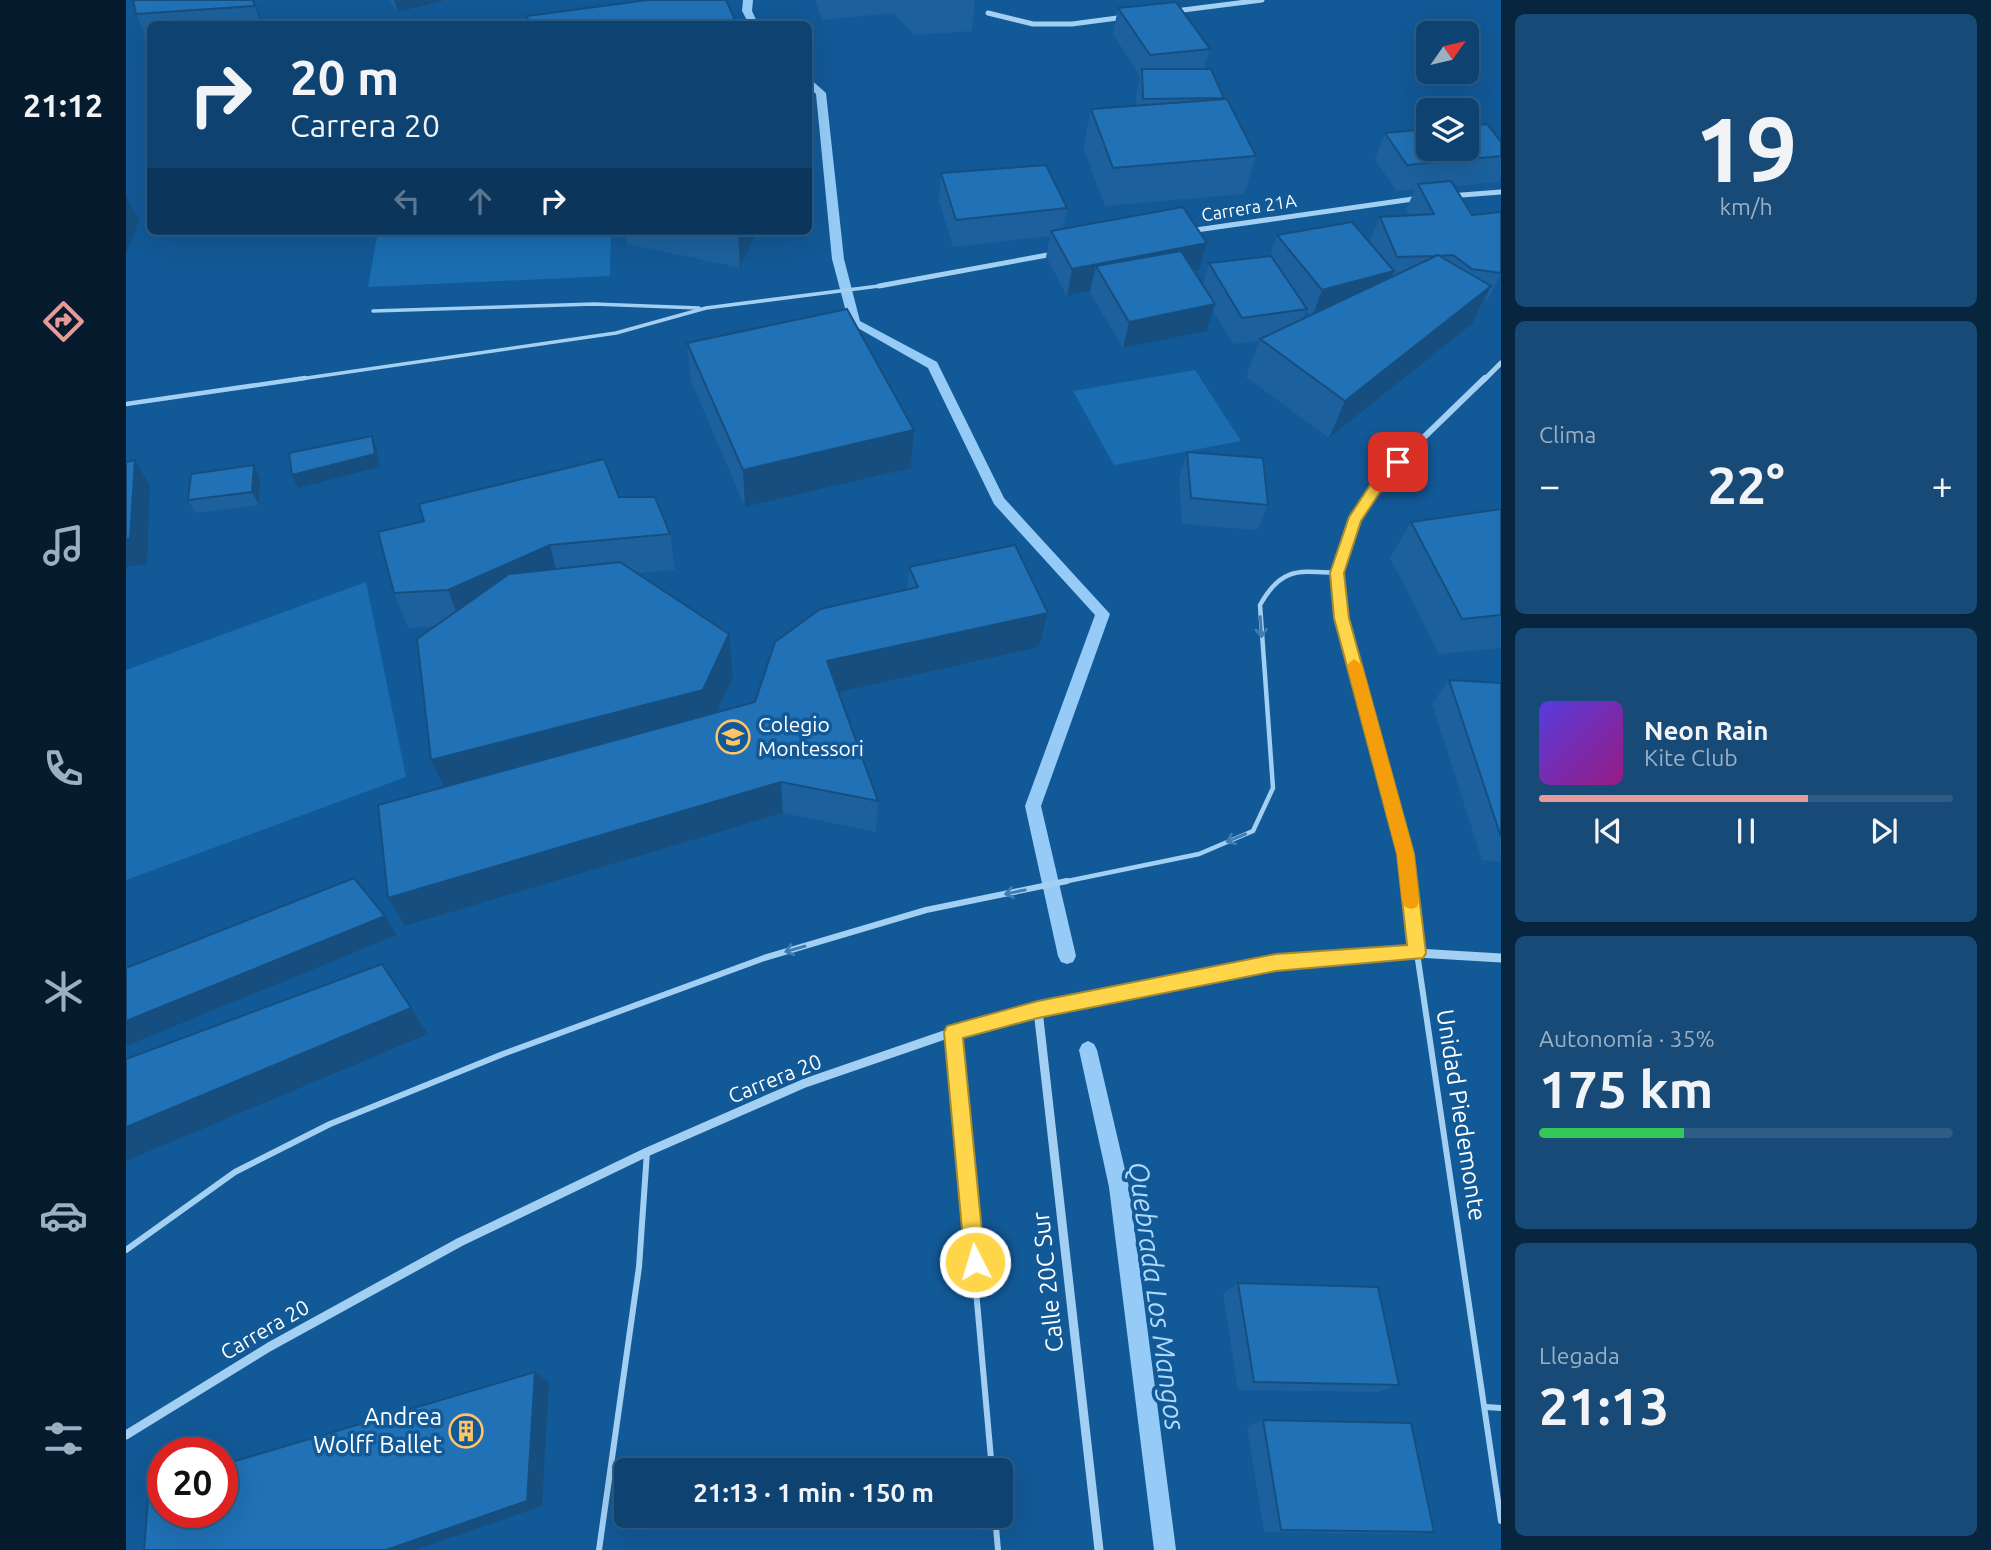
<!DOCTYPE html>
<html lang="es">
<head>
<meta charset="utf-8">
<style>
	body { margin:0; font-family:Ubuntu,sans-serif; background:#174a76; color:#f1f3f6; height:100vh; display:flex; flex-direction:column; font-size:26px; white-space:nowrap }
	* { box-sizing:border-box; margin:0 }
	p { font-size:23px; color:#9bb0c3 }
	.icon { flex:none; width:38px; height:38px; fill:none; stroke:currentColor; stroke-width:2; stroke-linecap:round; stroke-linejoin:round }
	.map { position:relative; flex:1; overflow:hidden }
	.panel { display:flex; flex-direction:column; gap:14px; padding:14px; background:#08253e; width:490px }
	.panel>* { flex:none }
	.banner { position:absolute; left:21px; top:21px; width:665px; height:214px; border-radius:10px; box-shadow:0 7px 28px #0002,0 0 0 2px #2e5c84; background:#0e4371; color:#f1f3f6; overflow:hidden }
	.needle { width:46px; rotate:56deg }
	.tools { position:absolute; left:1290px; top:21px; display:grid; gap:14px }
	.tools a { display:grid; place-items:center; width:63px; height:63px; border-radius:10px; background:#0e4371; box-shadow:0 7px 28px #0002,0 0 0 2px #2e5c84; font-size:35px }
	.speed { position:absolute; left:21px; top:1437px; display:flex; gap:14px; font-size:35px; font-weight:700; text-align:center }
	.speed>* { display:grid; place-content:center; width:91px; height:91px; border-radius:50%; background:#0e4371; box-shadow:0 7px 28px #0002,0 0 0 2px #2e5c84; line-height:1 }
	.speed .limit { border:10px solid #d22; background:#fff; color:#111 }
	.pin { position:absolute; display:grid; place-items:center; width:60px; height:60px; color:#fff; margin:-30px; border-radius:14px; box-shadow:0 4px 10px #0006 }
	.me { position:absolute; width:77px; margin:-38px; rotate:355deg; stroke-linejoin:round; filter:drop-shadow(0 0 5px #0008) }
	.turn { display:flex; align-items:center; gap:24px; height:147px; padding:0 28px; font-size:32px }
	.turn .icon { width:91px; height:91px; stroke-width:2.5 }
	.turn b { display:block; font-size:49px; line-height:60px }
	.lanes { display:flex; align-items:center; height:66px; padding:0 28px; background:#0003; justify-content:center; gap:35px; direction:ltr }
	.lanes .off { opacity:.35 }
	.big { font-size:52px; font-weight:600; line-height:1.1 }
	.panel .widget { flex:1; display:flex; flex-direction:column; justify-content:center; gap:10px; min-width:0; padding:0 24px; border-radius:10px; background:#174a76 }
	.panel .dial { align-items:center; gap:0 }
	.dial b { font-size:91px; line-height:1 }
	.song { display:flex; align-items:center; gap:21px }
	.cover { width:84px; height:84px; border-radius:10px; background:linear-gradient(135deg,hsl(250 70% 55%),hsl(310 70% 35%)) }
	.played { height:7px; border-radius:4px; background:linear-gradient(90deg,#e69b98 65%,#2e5c84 65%) }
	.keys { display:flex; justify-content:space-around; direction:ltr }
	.heat { display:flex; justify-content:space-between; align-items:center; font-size:38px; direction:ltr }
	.charge { height:10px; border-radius:5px; background:linear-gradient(90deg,#34c759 35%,#2e5c84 0) }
	.trip { position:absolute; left:488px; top:1458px; width:399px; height:70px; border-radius:10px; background:#0e4371; box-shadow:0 7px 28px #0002,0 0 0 2px #2e5c84; font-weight:600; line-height:70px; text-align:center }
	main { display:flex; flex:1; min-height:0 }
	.dock { display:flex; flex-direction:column; width:126px; justify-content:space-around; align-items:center; background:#061b2d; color:#9bb0c3 }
	.dock .icon { width:49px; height:49px }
	.dock .selected { color:#e69b98 }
	.dock b { font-size:32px; color:#f1f3f6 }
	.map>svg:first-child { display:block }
</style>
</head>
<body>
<main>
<nav class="dock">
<b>21:12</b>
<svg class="icon selected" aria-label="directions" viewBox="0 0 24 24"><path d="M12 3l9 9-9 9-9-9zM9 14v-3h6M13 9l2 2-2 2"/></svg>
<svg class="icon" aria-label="music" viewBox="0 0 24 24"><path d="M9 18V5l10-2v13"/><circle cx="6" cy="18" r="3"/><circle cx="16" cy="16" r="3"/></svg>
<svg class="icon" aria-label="phone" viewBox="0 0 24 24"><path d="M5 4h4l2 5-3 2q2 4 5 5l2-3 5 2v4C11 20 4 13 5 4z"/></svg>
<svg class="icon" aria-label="climate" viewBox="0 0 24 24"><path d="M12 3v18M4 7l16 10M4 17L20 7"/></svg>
<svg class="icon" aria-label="car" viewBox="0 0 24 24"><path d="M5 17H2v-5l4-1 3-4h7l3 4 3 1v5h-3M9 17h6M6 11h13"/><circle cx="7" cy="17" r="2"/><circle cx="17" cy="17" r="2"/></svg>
<svg class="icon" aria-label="filters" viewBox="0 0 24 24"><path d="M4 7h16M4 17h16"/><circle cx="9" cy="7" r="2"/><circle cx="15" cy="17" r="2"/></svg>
</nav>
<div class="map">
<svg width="1375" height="1550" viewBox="0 0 1375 1550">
	<rect width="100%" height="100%" fill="#125997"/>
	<!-- green -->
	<g fill="#1a6db1">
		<polygon points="252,231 485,231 484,276 242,287"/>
		<polygon points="1069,370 1115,441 988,465 947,391"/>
		<polygon points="240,582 280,777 0,880 0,670"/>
	</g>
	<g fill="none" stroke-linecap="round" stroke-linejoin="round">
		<!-- stream -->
		<g fill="#95cbf6" fill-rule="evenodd">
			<polygon points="617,0 627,0 626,11 632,24 623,24 616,11"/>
			<polygon points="682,77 700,93 718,259 734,321 811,362 878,498 984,614 915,806 950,956 947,962 941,964 935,962 932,956 899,806 969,615 868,504 802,368 723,323 706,259 690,94 682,86"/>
			<polygon points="962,1041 968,1044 971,1050 1003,1187 1050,1550 1028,1550 983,1187 953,1050 956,1044"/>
		</g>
		<!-- service-far2 -->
		<g stroke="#a3cff3" stroke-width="3.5">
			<polyline points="247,311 468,304 573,308"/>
			<polyline points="167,380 490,333 580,308 753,286"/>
		</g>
		<!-- service-far1 -->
		<g stroke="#a3cff3" stroke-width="4.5">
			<polyline points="0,404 179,378"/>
			<path d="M932 883 1073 854 1127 831 1147 788 1134 605C1155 567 1172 571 1211 573"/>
		</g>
		<!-- service -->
		<g stroke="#a3cff3" stroke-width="6">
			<polyline points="1291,953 1375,1521"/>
			<polyline points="827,1032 866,1470"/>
			<polyline points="0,1250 109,1172 204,1124 377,1054 638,958 800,910 941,881"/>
			<polyline points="1360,1407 1375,1408"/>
			<polyline points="869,1516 872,1550"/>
			<polyline points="473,1550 513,1267 521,1152"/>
		</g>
		<!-- minor-far2 -->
		<g stroke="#a3cff3" stroke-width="5">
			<polyline points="1049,11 1136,0"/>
			<polyline points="862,13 907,24 946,24 999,17"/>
			<polyline points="1323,196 1375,192"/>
			<polyline points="1063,231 1294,198"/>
			<polyline points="753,286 927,254"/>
			<polyline points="1358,380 1375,363"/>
		</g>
		<!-- minor-far1 -->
		<polyline stroke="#a3cff3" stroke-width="6" points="1283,883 1279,854 1216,619 1211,573 1228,520 1257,477 1359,378"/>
		<!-- minor -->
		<g stroke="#a3cff3" stroke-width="9">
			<polyline points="1282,881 1291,953"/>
			<polyline points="912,1010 973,1550"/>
			<polyline points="0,1435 143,1347 334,1242 521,1152 679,1083 827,1032 912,1010 1150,963 1291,953 1375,958"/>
		</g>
	</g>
	<!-- wall -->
	<g fill="#1c619d" fill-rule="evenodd">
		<polygon points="128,0 137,24 24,24 24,47 10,14"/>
		<polygon points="263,0 320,0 272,12"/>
		<polygon points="689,0 849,0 846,31 788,35 768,13 696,20"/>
		<polygon points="992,8 1084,49 1078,69 1098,98 1130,156 1118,194 979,206 957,147 965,109 1010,106 1010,96 1014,76 987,34"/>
		<path d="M1259 133 1375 142V177L1373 182 1327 186 1346 215 1375 212V274L1362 299H1359L1346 324 1203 438 1120 377 1133 341 1107 344 1087 311 1081 331 997 348 964 293V291L941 296 920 257 924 236 827 247 813 200 815 173 941 208 937 229 1081 243 1073 270 1068 271 1077 285 1083 263 1144 256 1151 235 1243 242 1254 217 1283 215 1280 210 1289 189 1270 191 1249 159ZM1180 310 1184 315 1177 318Z"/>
		<polygon points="499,231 631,231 614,268 501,244"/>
		<polygon points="561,343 788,430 785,468 619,507 565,381"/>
		<polygon points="1061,452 1142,505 1131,530 1056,524 1053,478"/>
		<polygon points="128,465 134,478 133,505 70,513 62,500"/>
		<polygon points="493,497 544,534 549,570 510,573 607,677 591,712 629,702 781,590 783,567 922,613 913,647 713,692 752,801 750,832 657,813 279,926 317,787 305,760 308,626 282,628 268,593 298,521"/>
		<polygon points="1375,509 1375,648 1313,654 1264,558 1285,522"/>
		<polygon points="1323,680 1375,683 1375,862 1356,860 1306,704"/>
		<polygon points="1112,1283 1273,1385 1252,1392 1112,1390 1097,1294"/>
		<polygon points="1137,1420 1308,1532 1285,1534 1138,1532 1121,1426"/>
	</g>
	<!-- shaded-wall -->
	<g fill="#164f7f">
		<polygon points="127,0 128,0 137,24 135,24"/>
		<polygon points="268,0 320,0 272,12"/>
		<polygon points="0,195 13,221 0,254"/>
		<polygon points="612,231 631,231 614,268"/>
		<polygon points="1081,243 1073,270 983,288 970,266 964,291 941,296 946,269"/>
		<polygon points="1268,271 1256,298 1186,317 1196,290"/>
		<polygon points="1365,286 1346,324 1203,438 1219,401"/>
		<polygon points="1089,304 1081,331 997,348 1003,322"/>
		<polygon points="788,430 785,468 619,507 617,470"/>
		<polygon points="246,436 251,450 254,467 172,488 166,475"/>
		<polygon points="9,460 24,486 21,564 0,567 0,539"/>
		<polygon points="128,465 134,478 133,505 126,492"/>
		<polygon points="424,545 433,581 335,625 322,590"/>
		<polygon points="922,613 913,647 701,695 701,661"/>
		<polygon points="603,634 607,677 582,732 323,799 305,760"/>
		<polygon points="655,782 657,813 279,926 262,898"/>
		<polygon points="259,916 271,935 0,1046 0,1021"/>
		<polygon points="256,964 302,1034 0,1161 0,1127"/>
		<polygon points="409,1372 423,1382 416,1506 289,1550 260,1550"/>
	</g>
	<!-- building -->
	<g fill="#2071b6" stroke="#164f7f" stroke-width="2">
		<polygon points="7,0 127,0 128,6 10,14"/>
		<polygon points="522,0 600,0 611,24 403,24 401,16"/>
		<polygon points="1050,2 1084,49 1024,55 992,8"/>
		<polygon points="1016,69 1085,69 1098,98 1017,99"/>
		<polygon points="1101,99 1130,156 987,168 965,109"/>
		<polygon points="1361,124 1375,142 1375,156 1281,165 1259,133 1302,129 1302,149 1340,149 1340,126"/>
		<polygon points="920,165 941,208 830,220 815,173"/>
		<polygon points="1325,181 1346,215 1375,212 1375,273 1346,269 1327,255 1313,256 1312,255 1309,256 1271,257 1254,217 1308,214 1292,184"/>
		<polygon points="1057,207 1081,243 946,269 925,231"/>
		<polygon points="1226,222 1268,271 1196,290 1151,235"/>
		<polygon points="1055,251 1089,304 1003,322 970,266"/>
		<polygon points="1312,255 1365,286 1219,401 1134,339"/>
		<polygon points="1145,256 1181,309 1116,318 1083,263"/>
		<polygon points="721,309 788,430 617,470 561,343"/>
		<polygon points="246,436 249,454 166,475 163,453"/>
		<polygon points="1061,452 1137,458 1142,505 1065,498"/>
		<polygon points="478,459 493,497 529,497 544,534 424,545 322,590 268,593 252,532 298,521 293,504"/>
		<polygon points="9,460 4,539 0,539 0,462"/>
		<polygon points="128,465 126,492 62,500 65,474"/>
		<polygon points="1375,509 1375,615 1336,619 1285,522"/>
		<polygon points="889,545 922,613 701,661 752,801 655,782 262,898 252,805 629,702 649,642 694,609 792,587 783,567"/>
		<polygon points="494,562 603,634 577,690 305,760 291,639 383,574"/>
		<polygon points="1323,680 1375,683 1375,837"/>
		<polygon points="228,878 259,916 0,1021 0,968"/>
		<polygon points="256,964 285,1008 0,1127 0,1059"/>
		<polygon points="1112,1283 1252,1287 1273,1385 1128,1382"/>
		<polygon points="409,1372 401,1501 260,1550 18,1550 23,1486 37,1482 37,1512 96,1512 96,1465"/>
		<polygon points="1137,1420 1285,1423 1308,1532 1155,1530"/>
	</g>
	<!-- one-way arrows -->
	<defs><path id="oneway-shaft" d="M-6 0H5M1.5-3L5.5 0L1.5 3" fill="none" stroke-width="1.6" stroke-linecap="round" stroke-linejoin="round" transform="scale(1.75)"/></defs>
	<g stroke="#3e7cb3">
		<use href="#oneway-shaft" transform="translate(1135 627) rotate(86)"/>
		<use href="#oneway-shaft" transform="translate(1110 838) rotate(157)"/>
		<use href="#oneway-shaft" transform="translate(889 892) rotate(168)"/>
		<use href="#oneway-shaft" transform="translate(669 949) rotate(164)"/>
	</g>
	<!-- route -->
	<polygon fill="#ffd54a" stroke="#a68a30" stroke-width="2" points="1272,458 1279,462 1262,480 1235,521 1218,573 1223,618 1288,854 1300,953 1297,958 1150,971 912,1018 837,1038 859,1262 856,1269 849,1272 842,1269 839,1262 818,1032 821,1026 912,1001 1150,954 1281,945 1271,854 1208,618 1204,573 1223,517 1252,473"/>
	<!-- slow -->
	<polygon fill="#f59e0b" points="1228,659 1236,665 1288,854 1293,901 1291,907 1285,909 1279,907 1276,901 1271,854 1221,665"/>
	<!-- icons -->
	<defs>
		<symbol id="school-ring" viewBox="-11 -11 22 22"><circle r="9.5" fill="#125997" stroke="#ffc465" stroke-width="1.5"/><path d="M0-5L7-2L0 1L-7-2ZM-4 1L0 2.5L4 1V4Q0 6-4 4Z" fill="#ffc465"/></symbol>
		<symbol id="building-ring" viewBox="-11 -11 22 22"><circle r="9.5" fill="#125997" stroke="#ffc465" stroke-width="1.5"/><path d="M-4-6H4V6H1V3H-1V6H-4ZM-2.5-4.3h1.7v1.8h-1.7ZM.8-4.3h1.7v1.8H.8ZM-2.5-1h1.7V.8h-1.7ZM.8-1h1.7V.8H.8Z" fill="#ffc465"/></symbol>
	</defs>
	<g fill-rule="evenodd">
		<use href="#school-ring" x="588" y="718" width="38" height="38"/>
		<use href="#building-ring" x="321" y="1412" width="38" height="38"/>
	</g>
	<g text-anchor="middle" stroke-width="7" stroke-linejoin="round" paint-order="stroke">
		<!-- far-street labels -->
		<g font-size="18" fill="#fff" stroke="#125997">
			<text transform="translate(1123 208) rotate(-9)" y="6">Carrera 21A</text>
		</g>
		<!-- poi labels -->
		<g font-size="21" fill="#fff" stroke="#125997" text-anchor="start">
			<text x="632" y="732">Colegio<tspan x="632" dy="24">Montessori</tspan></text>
		</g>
		<!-- street labels -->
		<g font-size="21" fill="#fff" stroke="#125997">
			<text transform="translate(649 1079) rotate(-22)" y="7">Carrera 20</text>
			<text transform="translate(139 1330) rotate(-30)" y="7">Carrera 20</text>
		</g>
		<!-- near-street labels -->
		<g font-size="24" fill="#fff" stroke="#125997">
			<text transform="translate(1335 1115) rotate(81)" y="8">Unidad Piedemonte</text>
			<text transform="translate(922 1282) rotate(-96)" y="8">Calle 20C Sur</text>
		</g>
		<!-- near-poi labels -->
		<g font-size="24" fill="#fff" stroke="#125997" text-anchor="end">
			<text x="316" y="1425">Andrea<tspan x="316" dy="28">Wolff Ballet</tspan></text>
		</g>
		<!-- near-water labels -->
		<g font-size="28" font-style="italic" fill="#afd9fa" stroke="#125997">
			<text transform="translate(1031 1296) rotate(82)" y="10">Quebrada Los Mangos</text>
		</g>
	</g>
</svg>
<div class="tools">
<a><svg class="needle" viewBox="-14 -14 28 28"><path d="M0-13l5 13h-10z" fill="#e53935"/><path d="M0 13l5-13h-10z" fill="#9bb0c3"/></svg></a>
<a><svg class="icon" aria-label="layers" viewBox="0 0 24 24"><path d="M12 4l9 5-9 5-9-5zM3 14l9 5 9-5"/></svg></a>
</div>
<div class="speed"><div class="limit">20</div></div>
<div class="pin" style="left:1272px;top:462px;background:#d93025"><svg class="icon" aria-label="arrive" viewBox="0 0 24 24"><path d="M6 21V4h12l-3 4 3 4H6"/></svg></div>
<svg class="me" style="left:849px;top:1262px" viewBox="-20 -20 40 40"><circle r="17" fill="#ffd54a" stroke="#fff" stroke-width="3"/><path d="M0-11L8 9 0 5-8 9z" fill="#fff"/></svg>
<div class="trip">21:13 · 1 min · 150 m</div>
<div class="banner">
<div class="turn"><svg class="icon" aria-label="right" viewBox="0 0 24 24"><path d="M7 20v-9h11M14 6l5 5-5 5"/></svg><div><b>20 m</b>Carrera 20</div></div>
<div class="lanes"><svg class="icon off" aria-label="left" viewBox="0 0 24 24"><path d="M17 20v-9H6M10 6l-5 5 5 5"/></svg><svg class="icon off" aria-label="ahead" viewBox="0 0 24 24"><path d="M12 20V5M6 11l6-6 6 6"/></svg><svg class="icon" aria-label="right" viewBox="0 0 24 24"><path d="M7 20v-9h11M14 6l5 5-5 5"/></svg></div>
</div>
</div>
<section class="panel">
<div class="widget dial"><b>19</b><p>km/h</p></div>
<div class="widget"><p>Clima</p>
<div class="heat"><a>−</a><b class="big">22°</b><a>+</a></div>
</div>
<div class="widget">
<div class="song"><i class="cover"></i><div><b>Neon Rain</b><p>Kite Club</p></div></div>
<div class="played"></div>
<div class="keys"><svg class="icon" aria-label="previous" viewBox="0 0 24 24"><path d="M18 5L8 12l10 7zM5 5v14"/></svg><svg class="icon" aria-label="pause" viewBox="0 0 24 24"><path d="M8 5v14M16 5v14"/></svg><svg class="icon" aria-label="next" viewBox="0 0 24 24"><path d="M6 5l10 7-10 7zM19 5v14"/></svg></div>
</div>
<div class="widget"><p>Autonomía · 35%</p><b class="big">175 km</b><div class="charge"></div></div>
<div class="widget"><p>Llegada</p><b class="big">21:13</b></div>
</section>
</main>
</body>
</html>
